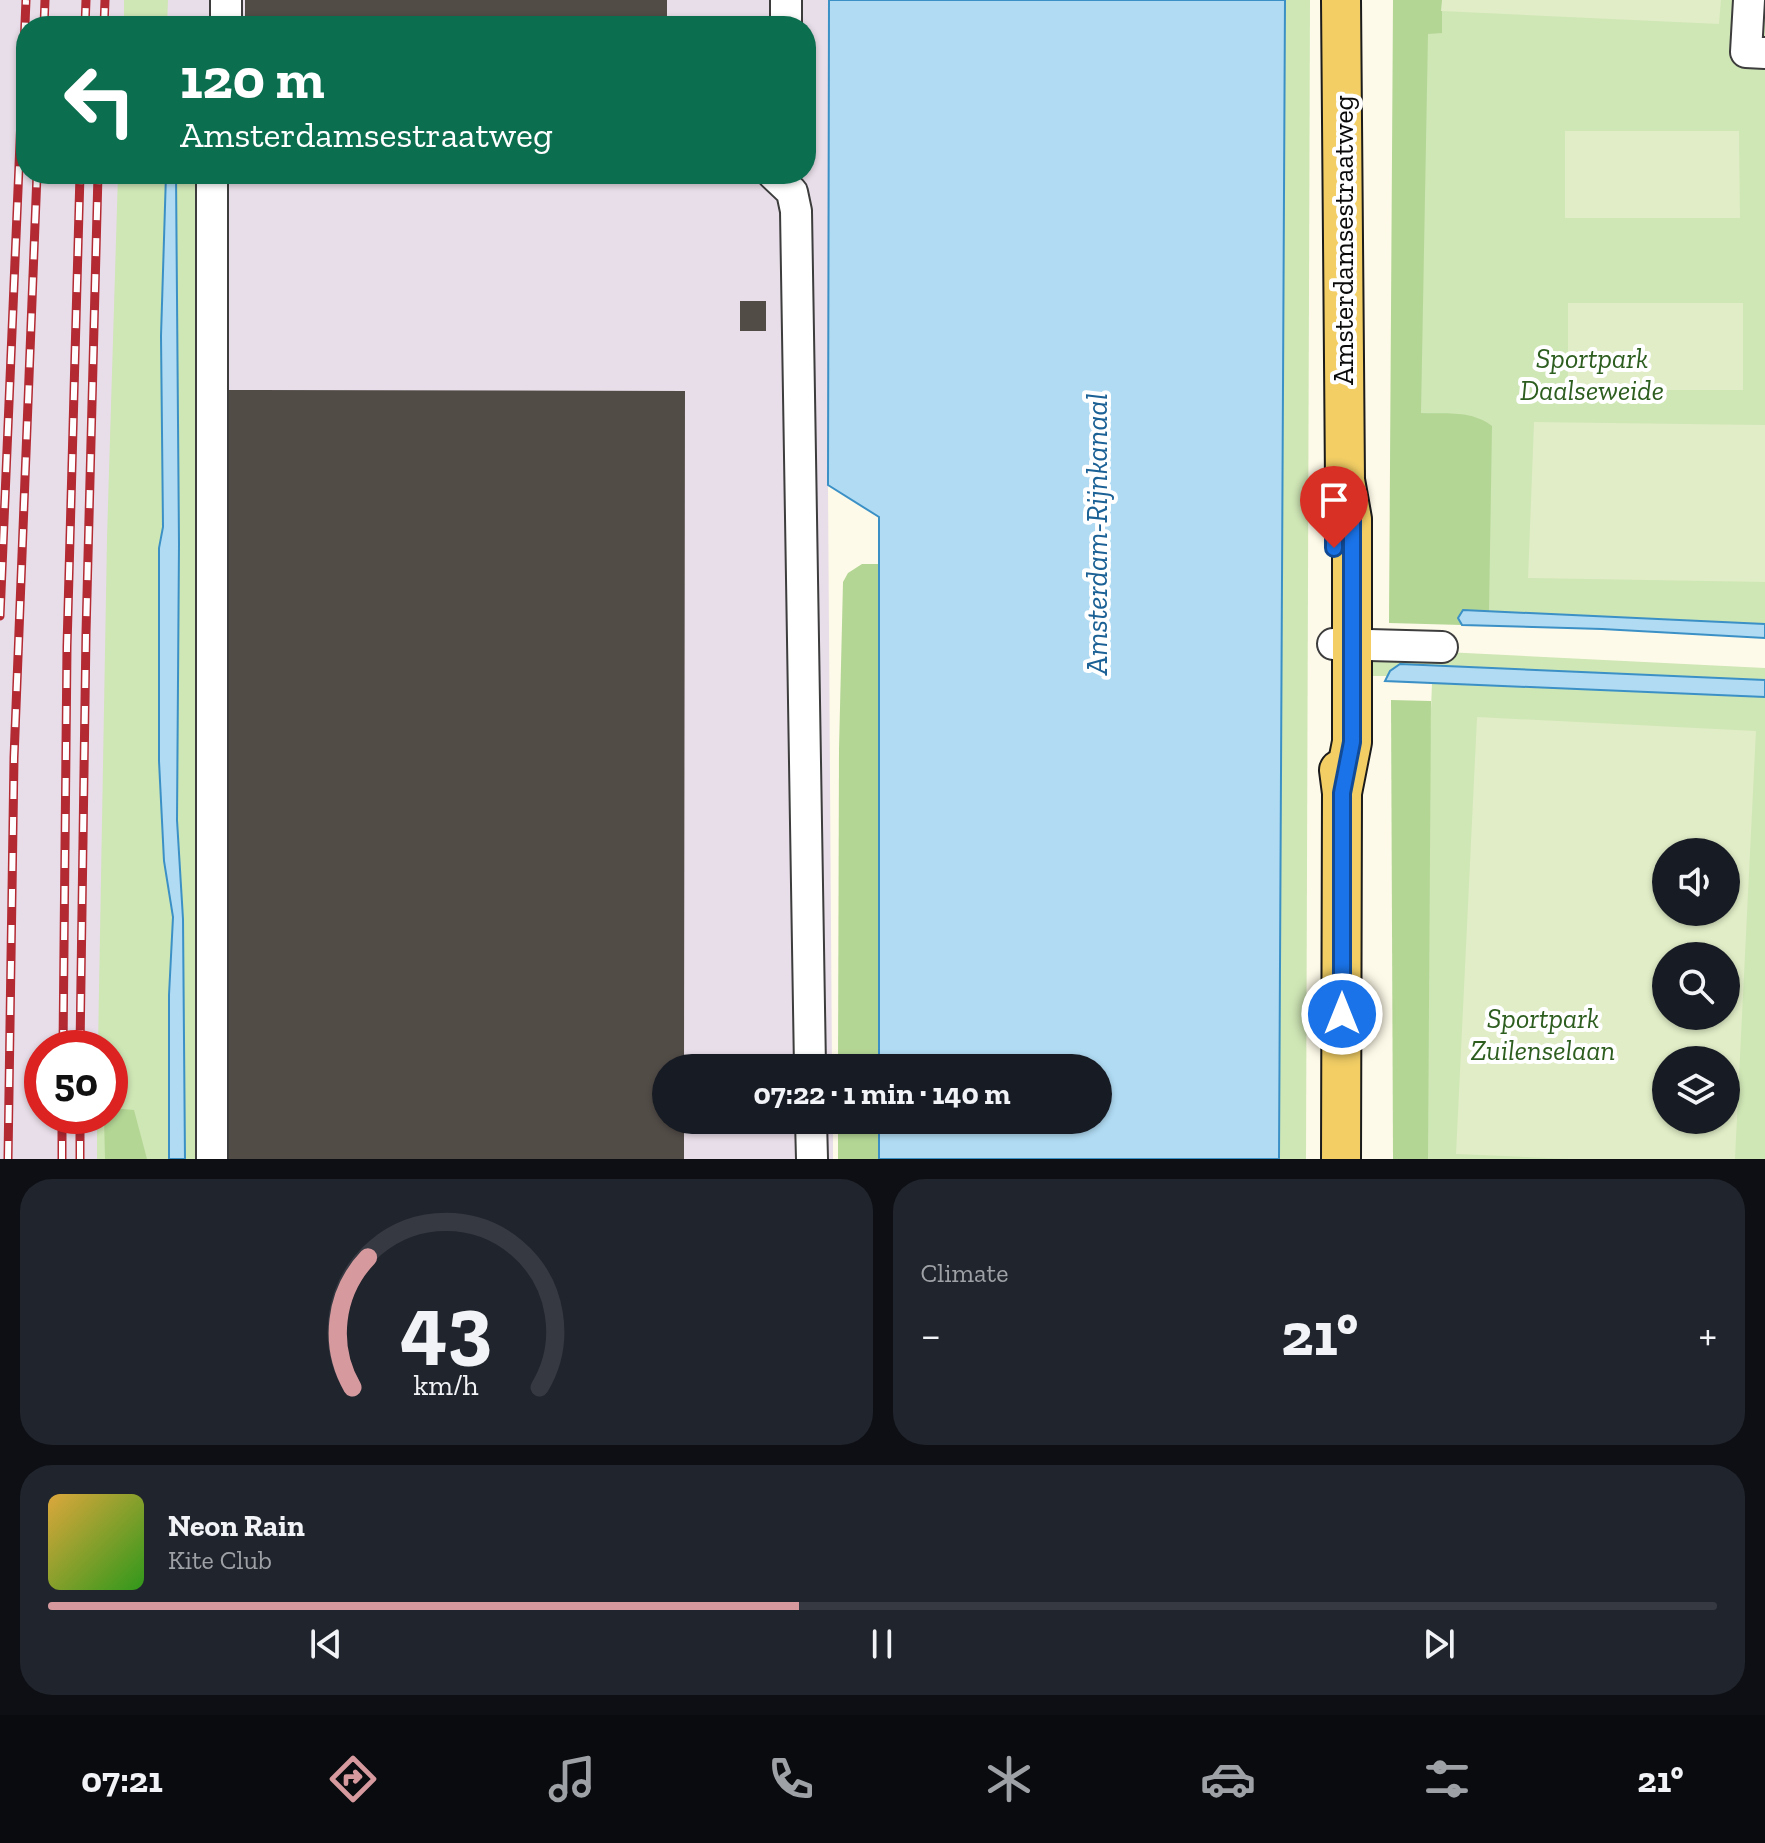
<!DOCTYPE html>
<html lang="en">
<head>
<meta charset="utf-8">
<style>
	body { margin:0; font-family:"Zilla Slab",serif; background:#20242c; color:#f1f3f6; height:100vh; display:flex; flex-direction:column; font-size:30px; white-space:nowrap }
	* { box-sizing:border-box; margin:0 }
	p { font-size:26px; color:#9ea1a6 }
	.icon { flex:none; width:44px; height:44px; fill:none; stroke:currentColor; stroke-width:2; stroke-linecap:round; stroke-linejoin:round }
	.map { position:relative; height:1159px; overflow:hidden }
	.sheet { display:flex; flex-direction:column; gap:20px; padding:20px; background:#0d0f14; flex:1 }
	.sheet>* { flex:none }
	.top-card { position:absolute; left:16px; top:16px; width:800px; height:168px; border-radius:32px; box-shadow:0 2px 6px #0004; background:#0b6e4f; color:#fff; overflow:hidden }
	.fabs { position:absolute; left:1652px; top:838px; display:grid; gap:16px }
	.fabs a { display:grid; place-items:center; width:88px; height:88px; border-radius:50%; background:#171b24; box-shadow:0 2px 6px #0004; font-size:40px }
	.speed { position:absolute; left:24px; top:1030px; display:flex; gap:16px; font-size:40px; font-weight:700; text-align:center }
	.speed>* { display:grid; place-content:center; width:104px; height:104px; border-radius:50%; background:#171b24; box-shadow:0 2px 6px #0004; line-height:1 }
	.speed .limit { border:12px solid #d22; background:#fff; color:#111 }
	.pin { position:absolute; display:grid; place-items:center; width:68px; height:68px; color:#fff; margin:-82px -34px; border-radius:50% 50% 50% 0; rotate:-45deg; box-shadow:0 0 8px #0007 }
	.pin .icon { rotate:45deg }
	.me { position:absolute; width:88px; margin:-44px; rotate:0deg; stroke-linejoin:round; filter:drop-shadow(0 0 6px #0008) }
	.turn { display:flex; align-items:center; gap:28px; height:168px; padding:0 32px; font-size:36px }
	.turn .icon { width:104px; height:104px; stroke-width:2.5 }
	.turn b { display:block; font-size:56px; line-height:68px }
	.big { font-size:60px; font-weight:700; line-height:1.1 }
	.sheet .widget { flex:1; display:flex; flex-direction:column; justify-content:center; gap:12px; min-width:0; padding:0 28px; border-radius:32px; background:#20242c }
	.sheet .dial { align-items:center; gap:0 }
	.dial svg { height:208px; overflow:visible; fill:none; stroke:#363941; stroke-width:7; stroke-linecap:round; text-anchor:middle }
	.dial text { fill:#f1f3f6; stroke:none }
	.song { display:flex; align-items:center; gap:24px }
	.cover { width:96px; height:96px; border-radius:12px; background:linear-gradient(135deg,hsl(40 70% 55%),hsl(110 70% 35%)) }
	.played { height:8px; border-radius:4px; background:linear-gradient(90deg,#d5999e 45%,#363941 45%) }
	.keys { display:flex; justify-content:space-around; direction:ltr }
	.heat { display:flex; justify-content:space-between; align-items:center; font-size:44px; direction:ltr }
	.sheet .tiles { flex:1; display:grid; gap:20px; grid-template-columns:1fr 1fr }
	.widget:last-child { grid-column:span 2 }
	.trip { position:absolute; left:652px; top:1054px; width:460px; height:80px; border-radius:40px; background:#171b24; box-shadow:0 2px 6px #0004; font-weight:700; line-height:80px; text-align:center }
	.tab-bar { display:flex; height:128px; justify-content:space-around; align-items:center; background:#090b0e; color:#9ea1a6 }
	.tab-bar .icon { width:56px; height:56px }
	.tab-bar .on { color:#d5999e }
	.tab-bar b { font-size:36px; color:#f1f3f6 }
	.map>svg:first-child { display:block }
</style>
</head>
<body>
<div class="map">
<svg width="1765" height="1159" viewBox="0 0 1765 1159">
	<rect width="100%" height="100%" fill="#fefae9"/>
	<!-- industrial -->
	<path fill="#e8dee9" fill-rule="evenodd" d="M0 0H829L828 485 832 1068H666V1120H833V1159H0ZM26 26H806V174H26ZM42 1048H110V1116H42Z"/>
	<!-- green -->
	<g fill="#cfe6b5" fill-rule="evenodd">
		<polygon points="124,0 168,0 167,26 124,26"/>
		<polygon points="1285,0 1310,0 1306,1159 1279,1159"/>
		<polygon points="1423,0 1765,0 1765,624 1417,608"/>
		<polygon points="118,174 166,174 161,336 163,527 159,548 159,761 164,861 173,917 169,995 169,1159 97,1159 97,1116 110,1116 110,1048 98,1048 107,538"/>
		<polygon points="176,174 201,174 198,1159 185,1159 183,919 177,820 179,544"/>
		<polygon points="1405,650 1765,668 1765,680 1401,664 1390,671 1387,676 1359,676 1375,658"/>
		<path d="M1432 683 1765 697V1159H1414ZM1666 852H1726V912H1666ZM1666 956H1726V1016H1666ZM1666 1060H1726V1120H1666Z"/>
	</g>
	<!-- forest -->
	<g fill="#b3d695">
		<path d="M1393 0H1442V33L1428 34 1421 413C1445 414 1472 410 1492 426L1489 611 1463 610 1458 618 1462 625 1389 623Z"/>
		<polygon points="862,564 880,564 879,1068 838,1068 839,749 843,582 848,573"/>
		<polygon points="1391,700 1431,701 1428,1159 1393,1159"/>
		<polygon points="110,1108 134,1110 147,1159 105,1159 104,1116 110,1116"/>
		<rect x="838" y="1120" width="41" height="39"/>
	</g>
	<!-- pitch -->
	<g fill="#e0edc6" fill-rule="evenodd">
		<polygon points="1442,0 1721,0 1719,24 1441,11"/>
		<polygon points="1565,131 1739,131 1740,218 1565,218"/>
		<rect x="1568" y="303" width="175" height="87"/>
		<polygon points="1534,422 1765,425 1765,582 1528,578"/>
		<path d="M1477 717 1756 731 1735 1159H1569L1456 1154ZM1726 852V912H1666V852ZM1726 956V1016H1666V956ZM1726 1060V1120H1666V1060Z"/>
	</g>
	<!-- water -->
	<g fill="#b0dbf3" stroke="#3b90c6" stroke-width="2">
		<polygon points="829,0 1285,0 1279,1159 879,1159 879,1120 1098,1120 1098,1068 879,1068 879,517 828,485"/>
		<polygon points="166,174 176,174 179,544 177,820 183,919 185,1159 169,1159 169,995 173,917 164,861 159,761 159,548 163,527 161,336"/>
		<polygon points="1463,610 1765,624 1765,638 1602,629 1462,625 1458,618"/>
		<polygon points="1400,664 1765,680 1765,697 1385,681 1390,671"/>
	</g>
	<!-- building -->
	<g fill="#524c47">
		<rect x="245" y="0" width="422" height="26"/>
		<rect x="740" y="301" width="26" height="30"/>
		<polygon points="225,390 685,391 684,1068 666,1068 666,1120 684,1120 684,1159 224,1159"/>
	</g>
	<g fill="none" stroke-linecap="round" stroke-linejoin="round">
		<defs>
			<g id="minor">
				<polyline points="1749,0 1746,52 1765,53"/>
				<polyline points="226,26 226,0"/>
				<polyline points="786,26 786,0"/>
				<polyline points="773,174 792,192 796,211 810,1068"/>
				<polyline points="1333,644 1442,647"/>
				<polyline points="811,1120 812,1159"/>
				<polyline points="212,1159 212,174"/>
			</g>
			<g id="major">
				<polyline points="1341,0 1345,480 1352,519 1352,742 1342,793"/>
				<polyline points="1339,770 1342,793 1341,1159"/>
			</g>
		</defs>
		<!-- minor casing -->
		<use href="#minor" stroke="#3d3d3d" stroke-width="34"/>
		<!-- major casing -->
		<use href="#major" stroke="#1b1b1b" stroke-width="42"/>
		<!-- minor -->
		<use href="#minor" stroke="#fff" stroke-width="30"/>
		<!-- major -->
		<use href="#major" stroke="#f2ce65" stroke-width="38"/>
		<defs>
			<g id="rail">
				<polyline points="44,26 45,0"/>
				<polyline points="85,26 86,0"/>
				<polyline points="104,26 105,0"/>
				<polyline points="0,616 26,0"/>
				<polyline points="63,1048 67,647 80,174"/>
				<polyline points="80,1048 86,633 98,174"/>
				<polyline points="8,1159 14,758 37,174"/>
				<polyline points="62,1159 62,1116"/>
				<polyline points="80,1159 80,1116"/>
			</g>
		</defs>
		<!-- rail casing -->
		<use href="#rail" stroke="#b32a33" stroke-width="9"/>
		<!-- rail -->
		<use href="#rail" stroke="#fff" stroke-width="6" stroke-dasharray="18" stroke-linecap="butt"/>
	</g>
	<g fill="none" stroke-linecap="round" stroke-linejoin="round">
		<defs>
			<polyline id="route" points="1334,548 1334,516 1345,480 1352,519 1352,742 1342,793 1342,1014"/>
		</defs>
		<!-- route casing -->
		<use href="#route" stroke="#114b97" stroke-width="20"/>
		<!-- route -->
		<use href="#route" stroke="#1a73e8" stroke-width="14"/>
	</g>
	<g text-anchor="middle" stroke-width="8" stroke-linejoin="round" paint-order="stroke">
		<!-- street labels -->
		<g font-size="28" fill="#0a0a0a" stroke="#fff">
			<text transform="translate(1343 240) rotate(-90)" y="10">Amsterdamsestraatweg</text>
		</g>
		<!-- park labels -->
		<g font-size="28" font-style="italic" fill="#2d5e1f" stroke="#fff">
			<text x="1592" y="368">Sportpark<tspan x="1592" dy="32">Daalseweide</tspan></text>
			<text x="1543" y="1028">Sportpark<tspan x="1543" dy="32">Zuilenselaan</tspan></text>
		</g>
		<!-- water labels -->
		<g font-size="30" font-style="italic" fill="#1b6195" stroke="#fff">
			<text transform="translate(1097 534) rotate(-90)" y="10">Amsterdam-Rijnkanaal</text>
		</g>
	</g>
</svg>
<div class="fabs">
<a><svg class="icon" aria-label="sound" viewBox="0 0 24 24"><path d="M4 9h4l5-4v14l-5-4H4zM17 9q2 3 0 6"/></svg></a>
<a><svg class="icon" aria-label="search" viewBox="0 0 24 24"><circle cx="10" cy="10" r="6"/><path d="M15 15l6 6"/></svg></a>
<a><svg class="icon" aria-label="layers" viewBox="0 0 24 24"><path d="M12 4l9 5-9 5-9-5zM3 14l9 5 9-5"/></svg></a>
</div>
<div class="speed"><div class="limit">50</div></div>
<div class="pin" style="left:1334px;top:548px;background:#d93025"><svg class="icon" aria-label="arrive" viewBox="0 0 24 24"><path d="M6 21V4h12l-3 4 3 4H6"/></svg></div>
<svg class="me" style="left:1342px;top:1014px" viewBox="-20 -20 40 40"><circle r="17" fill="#1a73e8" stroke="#fff" stroke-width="3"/><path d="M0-11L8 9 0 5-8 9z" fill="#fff"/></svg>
<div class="trip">07:22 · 1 min · 140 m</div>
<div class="top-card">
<div class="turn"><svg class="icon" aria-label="left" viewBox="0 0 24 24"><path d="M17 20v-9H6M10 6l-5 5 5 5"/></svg><div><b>120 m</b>Amsterdamsestraatweg</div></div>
</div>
</div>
<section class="sheet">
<div class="tiles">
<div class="widget dial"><svg viewBox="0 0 100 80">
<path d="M14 69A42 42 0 1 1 86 69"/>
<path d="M14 69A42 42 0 0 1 20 19" stroke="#d5999e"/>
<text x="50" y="56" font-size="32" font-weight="700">43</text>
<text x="50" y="72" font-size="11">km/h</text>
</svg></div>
<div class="widget"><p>Climate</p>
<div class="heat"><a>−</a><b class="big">21°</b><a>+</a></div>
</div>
<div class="widget">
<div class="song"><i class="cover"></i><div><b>Neon Rain</b><p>Kite Club</p></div></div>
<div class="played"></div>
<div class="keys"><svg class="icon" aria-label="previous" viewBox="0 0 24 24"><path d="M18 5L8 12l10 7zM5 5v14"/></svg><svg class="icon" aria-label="pause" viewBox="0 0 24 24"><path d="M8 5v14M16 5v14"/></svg><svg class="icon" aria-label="next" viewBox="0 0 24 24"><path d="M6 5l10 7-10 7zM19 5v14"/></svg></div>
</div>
</div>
</section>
<nav class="tab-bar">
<b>07:21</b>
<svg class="icon on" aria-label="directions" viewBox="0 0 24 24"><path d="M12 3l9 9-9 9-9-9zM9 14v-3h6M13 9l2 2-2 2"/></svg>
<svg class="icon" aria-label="music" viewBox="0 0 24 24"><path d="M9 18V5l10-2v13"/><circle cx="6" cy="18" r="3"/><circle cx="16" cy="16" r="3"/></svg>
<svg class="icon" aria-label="phone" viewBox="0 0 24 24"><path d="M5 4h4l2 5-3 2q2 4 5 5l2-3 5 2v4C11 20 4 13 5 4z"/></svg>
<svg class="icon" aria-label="climate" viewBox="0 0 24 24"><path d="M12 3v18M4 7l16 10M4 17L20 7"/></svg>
<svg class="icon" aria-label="car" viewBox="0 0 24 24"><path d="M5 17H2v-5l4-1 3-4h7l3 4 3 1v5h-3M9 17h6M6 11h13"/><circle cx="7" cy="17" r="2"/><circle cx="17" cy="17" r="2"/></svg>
<svg class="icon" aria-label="filters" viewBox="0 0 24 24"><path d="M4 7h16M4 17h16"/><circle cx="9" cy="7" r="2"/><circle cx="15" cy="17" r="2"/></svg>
<b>21°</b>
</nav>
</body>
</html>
